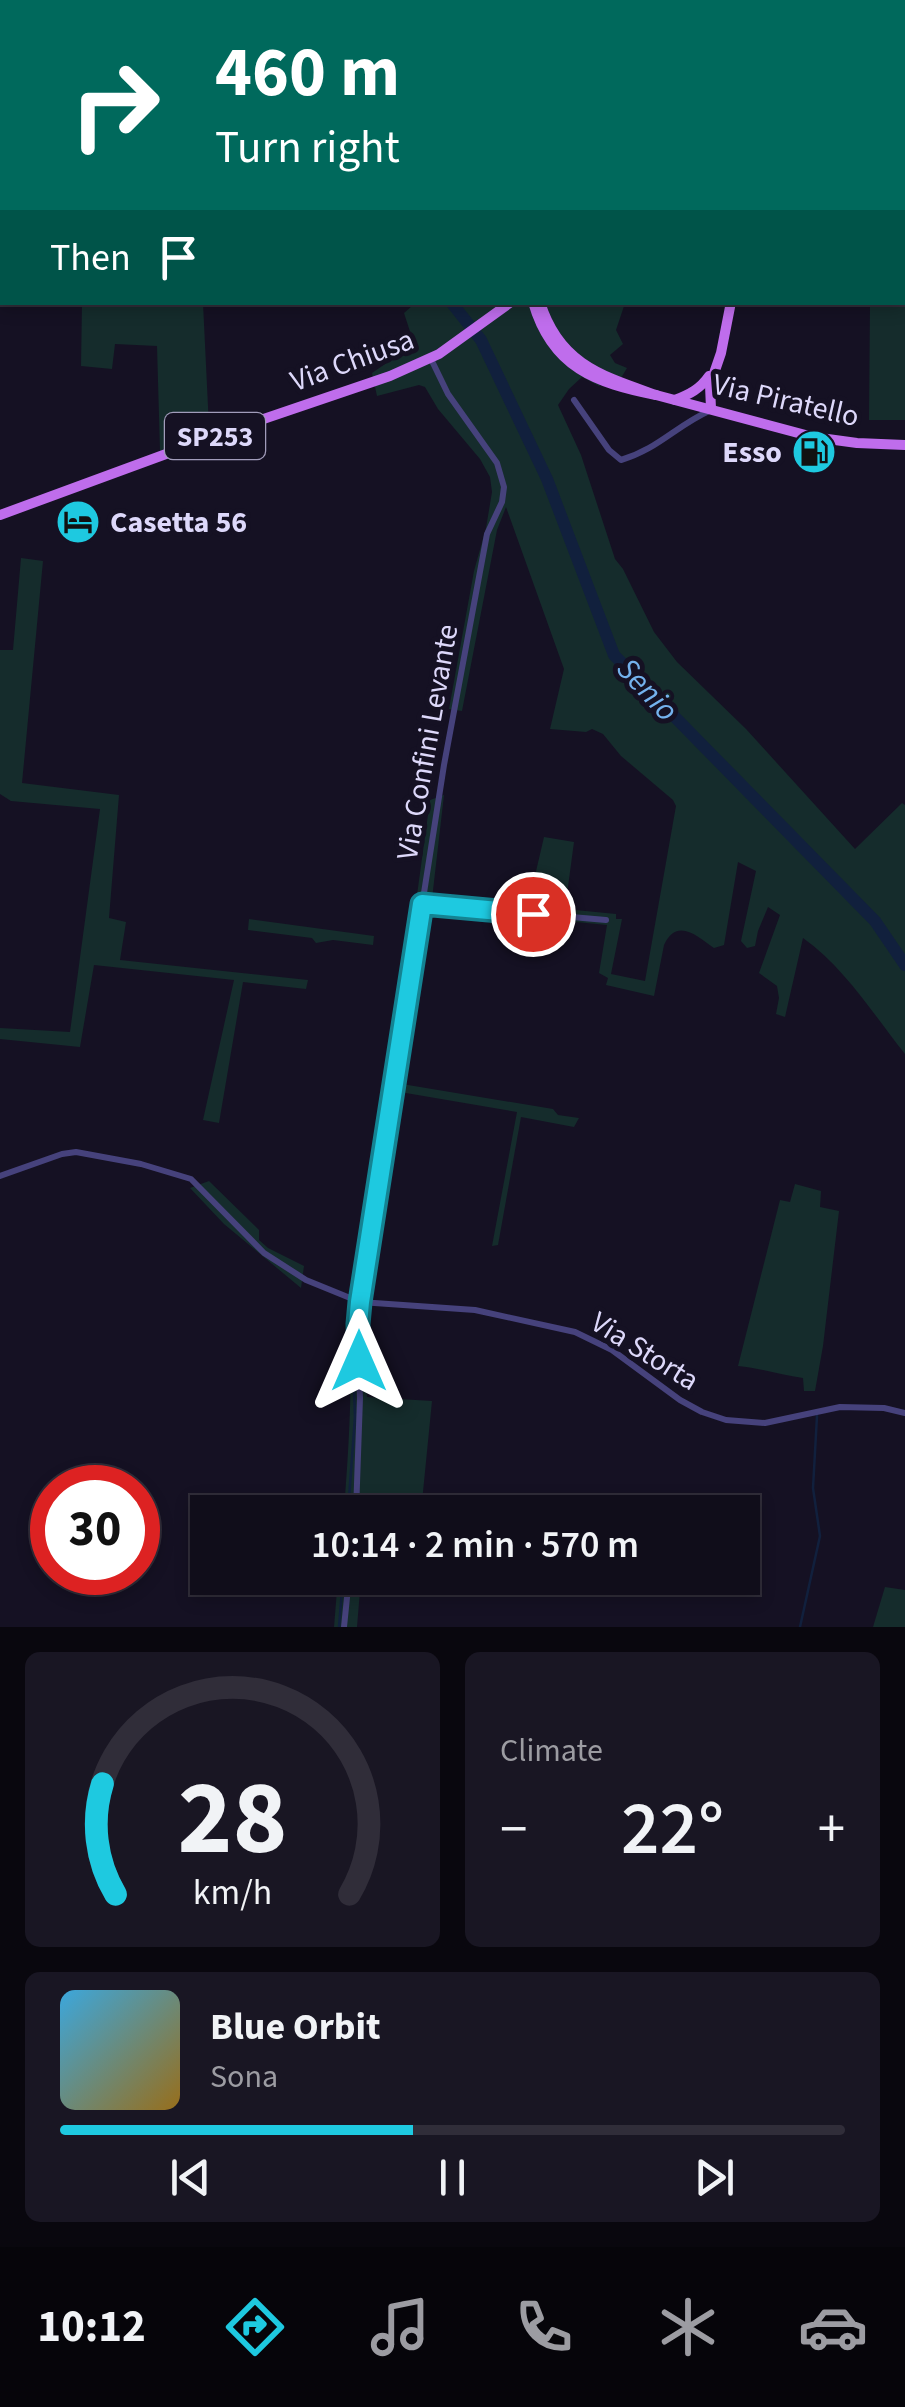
<!DOCTYPE html>
<html lang="en">
<head>
<meta charset="utf-8">
<style>
	body { margin:0; font-family:"Source Sans 3",sans-serif; background:#191623; color:#f1f3f6; height:100vh; display:flex; flex-direction:column; font-size:38px; white-space:nowrap }
	* { box-sizing:border-box; margin:0 }
	p { font-size:32px; color:#9c9ca2 }
	.icon { flex:none; width:55px; height:55px; fill:none; stroke:currentColor; stroke-width:2; stroke-linecap:round; stroke-linejoin:round }
	.map { position:relative; height:1627px; overflow:hidden }
	.drawer { display:flex; flex-direction:column; gap:25px; padding:25px; background:#09070e; flex:1 }
	.drawer>* { flex:none }
	.banner { position:absolute; left:0px; top:0px; width:905px; height:305px; box-shadow:0 5px 15px #0003,0 0 0 2px #302d39; background:#00695c; color:#fff; overflow:hidden }
	.speed { position:absolute; left:30px; top:1465px; display:flex; gap:20px; font-size:50px; font-weight:700; text-align:center }
	.speed>* { display:grid; place-content:center; width:130px; height:130px; border-radius:50%; background:#100d1a; box-shadow:0 5px 15px #0003,0 0 0 2px #302d39; line-height:1 }
	.speed .limit { border:15px solid #d22; background:#fff; color:#111 }
	.pin { position:absolute; display:grid; place-items:center; width:85px; height:85px; color:#fff; margin:-42px; border:5px solid #fff; border-radius:50%; box-shadow:0 2px 10px #0007 }
	.me { position:absolute; width:110px; margin:-55px; rotate:0deg; stroke-linejoin:round; filter:drop-shadow(0 0 8px #0008) }
	.turn { display:flex; align-items:center; gap:35px; height:210px; padding:0 50px; font-size:45px }
	.turn .icon { width:130px; height:130px; stroke-width:2.5 }
	.turn b { display:block; font-size:70px; line-height:85px }
	.then { display:flex; align-items:center; height:95px; padding:0 50px; background:#0003; gap:20px; font-size:38px }
	.big { font-size:75px; font-weight:600; line-height:1.1 }
	.drawer .tile { flex:1; display:flex; flex-direction:column; justify-content:center; gap:15px; min-width:0; padding:0 35px; border-radius:15px; background:#191623 }
	.drawer .dial { align-items:center; gap:0 }
	.dial svg { height:260px; overflow:visible; fill:none; stroke:#302d39; stroke-width:7; stroke-linecap:round; text-anchor:middle }
	.dial text { fill:#f1f3f6; stroke:none }
	.song { display:flex; align-items:center; gap:30px }
	.cover { width:120px; height:120px; border-radius:15px; background:linear-gradient(135deg,hsl(200 70% 55%),hsl(40 70% 35%)) }
	.played { height:10px; border-radius:5px; background:linear-gradient(90deg,#1ec9e0 45%,#302d39 45%) }
	.keys { display:flex; justify-content:space-around; direction:ltr }
	.heat { display:flex; justify-content:space-between; align-items:center; font-size:55px; direction:ltr }
	.drawer .tiles { flex:1; display:grid; gap:25px; grid-template-columns:1fr 1fr }
	.tile:last-child { grid-column:span 2 }
	.trip { position:absolute; left:190px; top:1495px; width:570px; height:100px; border-radius:0px; background:#100d1a; box-shadow:0 5px 15px #0003,0 0 0 2px #302d39; font-weight:600; line-height:100px; text-align:center }
	.dock { display:flex; height:160px; justify-content:space-around; align-items:center; background:#06050a; color:#9c9ca2 }
	.dock .icon { width:70px; height:70px }
	.dock .selected { color:#1ec9e0 }
	.dock b { font-size:45px; color:#f1f3f6 }
	.map>svg:first-child { display:block }
</style>
</head>
<body>
<div class="map">
<svg width="905" height="1627" viewBox="0 0 905 1627">
	<rect width="100%" height="100%" fill="#151123"/>
	<!-- green -->
	<g fill="#152c2c">
		<polygon points="903,94 905,94 905,420 869,420 870,303 902,302"/>
		<polygon points="82,303 203,303 209,427 160,451 157,346 115,344 112,369 81,366"/>
		<path d="M411 303H625L616 330 623 344 610 355 615 363 627 368 621 378 616 377 599 386 582 377 569 389 558 405 581 455 615 559 623 569 654 632 677 662 746 729 855 849 902 803 905 805V1054C873 1014 845 968 803 938L785 1017 776 1014 779 998 777 986 759 973 780 915 768 907 758 931 755 946 747 948 741 941 756 871 738 862 724 945 714 948C697 936 677 917 664 945L654 996 606 985 608 978 599 973 607 925 515 916 517 909 527 910 544 837 574 842 565 909 616 914V919H622L611 974 645 981 676 806 673 800 621 756 603 734 592 729 586 732 550 729 564 669 506 507 497 530 462 711 449 709 474 571 486 528 492 492 490 477 480 459 438 409 425 387 419 385 377 396 372 373 414 344 404 313 412 306Z"/>
		<polygon points="21,558 43,561 22,783 119,795 109,918 126,922 120,960 308,980 306,989 243,982 219,1123 203,1120 234,980 94,965 80,1047 0,1039 0,1028 70,1032 100,809 11,801 0,794 0,650 13,650"/>
		<polygon points="444,795 432,899 417,895 430,800"/>
		<polygon points="249,919 374,936 373,945 333,940 316,943 312,938 248,930"/>
		<polygon points="404,991 413,994 402,1084 553,1109 558,1115 579,1118 574,1127 521,1117 498,1245 492,1246 517,1112 400,1092 374,1259 357,1250"/>
		<polygon points="209,1181 259,1230 259,1240 268,1248 304,1266 301,1288 224,1224 190,1188"/>
		<path d="M795 1184 821 1191 820 1207 839 1211 823 1346 815 1391H804L803 1378C781 1375 760 1368 738 1366L780 1200 790 1202Z"/>
		<path d="M347 1307 365 1313 364 1346 367 1397 432 1401 421 1512H344C349 1442 354 1378 347 1307Z"/>
		<polygon points="338,1578 361,1578 357,1627 334,1627"/>
		<polygon points="885,1587 905,1590 905,1627 873,1627"/>
	</g>
	<g fill="none" stroke-linecap="round" stroke-linejoin="round">
		<!-- stream -->
		<g stroke="#11203d" stroke-width="2.5">
			<polyline points="348,1512 355,1417 351,1304"/>
			<polyline points="339,1627 343,1578"/>
			<polyline points="800,1627 820,1536 813,1488 817,1416"/>
		</g>
		<!-- river -->
		<g stroke="#11203d" stroke-width="12">
			<polyline points="215,0 215,2"/>
			<polyline points="451,302 481,340 547,479 614,655 875,921 905,965"/>
		</g>
		<!-- street -->
		<g stroke="#46427c" stroke-width="6">
			<path d="M574 400 609 450 621 460C658 449 676 426 709 411"/>
			<polyline points="422,904 606,920"/>
			<polyline points="0,1176 62,1154 76,1152 141,1164 191,1179 264,1253 306,1280 360,1302 475,1310 575,1332 612,1350 680,1400 702,1412 726,1420 765,1423 840,1407 884,1408 905,1413"/>
			<polyline points="356,1512 360,1398 357,1324 360,1302 444,765 487,534 502,502 504,487 497,463 448,394 431,359"/>
			<polyline points="344,1627 349,1578"/>
		</g>
		<!-- secondary -->
		<g stroke="#817cee" stroke-width="9">
			<polyline points="566,2 567,0"/>
			<polyline points="902,17 905,16"/>
		</g>
		<!-- primary -->
		<g stroke="#bf6dec" stroke-width="10">
			<path d="M533 302C552 368 596 383 656 395 602 376 559 364 540 302"/>
			<polyline points="656,395 813,437 857,443 905,445"/>
			<path d="M675 400C690 394 700 389 709 376"/>
			<polyline points="711,409 710,385 721,353 731,302"/>
			<polyline points="0,515 234,429 390,376 439,354 511,302"/>
		</g>
		<!-- rail -->
		<g stroke="#1ec9e0" stroke-width="2.5" stroke-dasharray="15 12" stroke-linecap="butt">
			<polyline points="487,2 496,0"/>
			<polyline points="0,132 2,131"/>
		</g>
	</g>
	<g fill="none" stroke-linecap="round" stroke-linejoin="round">
		<defs>
			<polyline id="route" points="359,1361 358,1324 360,1302 422,904 533,914"/>
		</defs>
		<!-- route casing -->
		<use href="#route" stroke="#148392" stroke-width="25"/>
		<!-- route -->
		<use href="#route" stroke="#1ec9e0" stroke-width="18"/>
	</g>
	<!-- icons -->
	<defs>
		<symbol id="fuel-disc" viewBox="-11 -11 22 22"><circle r="9.5" fill="#1ec9e0" stroke="#151123"/><path d="M-5.5-6h7V0h2V4h1.3V-2.5L3-4.5l.8-.8L6-3V5H2.5V1h-1V6h-7ZM-4.2-4.7v3.2H.2V-4.7Z" fill="#111"/></symbol>
		<symbol id="hotel-disc" viewBox="-11 -11 22 22"><circle r="9.5" fill="#1ec9e0" stroke="#151123"/><path d="M-6-4.5h1.5V1H6V5H4.5V3h-9V5H-6ZM-4 0a1.8 1.8 0 1 1 3.6 0ZM.5 0V-2.5h3Q6-2.5 6 0Z" fill="#111"/></symbol>
	</defs>
	<g fill-rule="evenodd">
		<use href="#fuel-disc" x="789" y="427" width="50" height="50"/>
		<use href="#hotel-disc" x="53" y="497" width="50" height="50"/>
	</g>
	<g text-anchor="middle" stroke-width="10" stroke-linejoin="round" paint-order="stroke">
		<!-- shield labels -->
		<rect fill="#151123" stroke="#a19cba" stroke-width="2.5" x="165" y="413" width="100" height="46" rx="8"/>
		<g font-size="28" font-weight="bold" fill="#ddd8fa">
			<text x="215" y="446">SP253</text>
		</g>
		<!-- street labels -->
		<g font-size="30" fill="#ddd8fa" stroke="#151123">
			<text transform="translate(352 360) rotate(-20)" y="10">Via Chiusa</text>
			<text transform="translate(786 400) rotate(13)" y="10">Via Piratello</text>
			<text transform="translate(427 742) rotate(-80)" y="10">Via Confini Levante</text>
			<text transform="translate(645 1351) rotate(32)" y="10">Via Storta</text>
		</g>
		<!-- poi labels -->
		<g font-size="30" font-weight="bold" fill="#ddd8fa" stroke="#151123" text-anchor="end">
			<text x="782" y="462">Esso</text>
			<text x="110" y="532" text-anchor="start">Casetta 56</text>
		</g>
		<!-- water labels -->
		<g font-size="32" font-style="italic" fill="#74b2ed" stroke="#151123">
			<text transform="translate(648 689) rotate(47)" y="11">Senio</text>
		</g>
	</g>
</svg>
<div class="speed"><div class="limit">30</div></div>
<div class="pin" style="left:533px;top:914px;background:#d93025"><svg class="icon" aria-label="arrive" viewBox="0 0 24 24"><path d="M6 21V4h12l-3 4 3 4H6"/></svg></div>
<svg class="me" style="left:359px;top:1361px" viewBox="-20 -20 40 40"><path d="M0-17L14 15 0 8-14 15z" fill="#1ec9e0" stroke="#fff" stroke-width="4"/></svg>
<div class="trip">10:14 · 2 min · 570 m</div>
<div class="banner">
<div class="turn"><svg class="icon" aria-label="right" viewBox="0 0 24 24"><path d="M7 20v-9h11M14 6l5 5-5 5"/></svg><div><b>460 m</b>Turn right</div></div>
<div class="then">Then<svg class="icon" aria-label="arrive" viewBox="0 0 24 24"><path d="M6 21V4h12l-3 4 3 4H6"/></svg></div>
</div>
</div>
<section class="drawer">
<div class="tiles">
<div class="tile dial"><svg viewBox="0 0 100 80">
<path d="M14 69A42 42 0 1 1 86 69"/>
<path d="M14 69A42 42 0 0 1 10 35" stroke="#1ec9e0"/>
<text x="50" y="56" font-size="32" font-weight="700">28</text>
<text x="50" y="72" font-size="11">km/h</text>
</svg></div>
<div class="tile"><p>Climate</p>
<div class="heat"><a>−</a><b class="big">22°</b><a>+</a></div>
</div>
<div class="tile">
<div class="song"><i class="cover"></i><div><b>Blue Orbit</b><p>Sona</p></div></div>
<div class="played"></div>
<div class="keys"><svg class="icon" aria-label="previous" viewBox="0 0 24 24"><path d="M18 5L8 12l10 7zM5 5v14"/></svg><svg class="icon" aria-label="pause" viewBox="0 0 24 24"><path d="M8 5v14M16 5v14"/></svg><svg class="icon" aria-label="next" viewBox="0 0 24 24"><path d="M6 5l10 7-10 7zM19 5v14"/></svg></div>
</div>
</div>
</section>
<nav class="dock">
<b>10:12</b>
<svg class="icon selected" aria-label="directions" viewBox="0 0 24 24"><path d="M12 3l9 9-9 9-9-9zM9 14v-3h6M13 9l2 2-2 2"/></svg>
<svg class="icon" aria-label="music" viewBox="0 0 24 24"><path d="M9 18V5l10-2v13"/><circle cx="6" cy="18" r="3"/><circle cx="16" cy="16" r="3"/></svg>
<svg class="icon" aria-label="phone" viewBox="0 0 24 24"><path d="M5 4h4l2 5-3 2q2 4 5 5l2-3 5 2v4C11 20 4 13 5 4z"/></svg>
<svg class="icon" aria-label="climate" viewBox="0 0 24 24"><path d="M12 3v18M4 7l16 10M4 17L20 7"/></svg>
<svg class="icon" aria-label="car" viewBox="0 0 24 24"><path d="M5 17H2v-5l4-1 3-4h7l3 4 3 1v5h-3M9 17h6M6 11h13"/><circle cx="7" cy="17" r="2"/><circle cx="17" cy="17" r="2"/></svg>
</nav>
</body>
</html>
